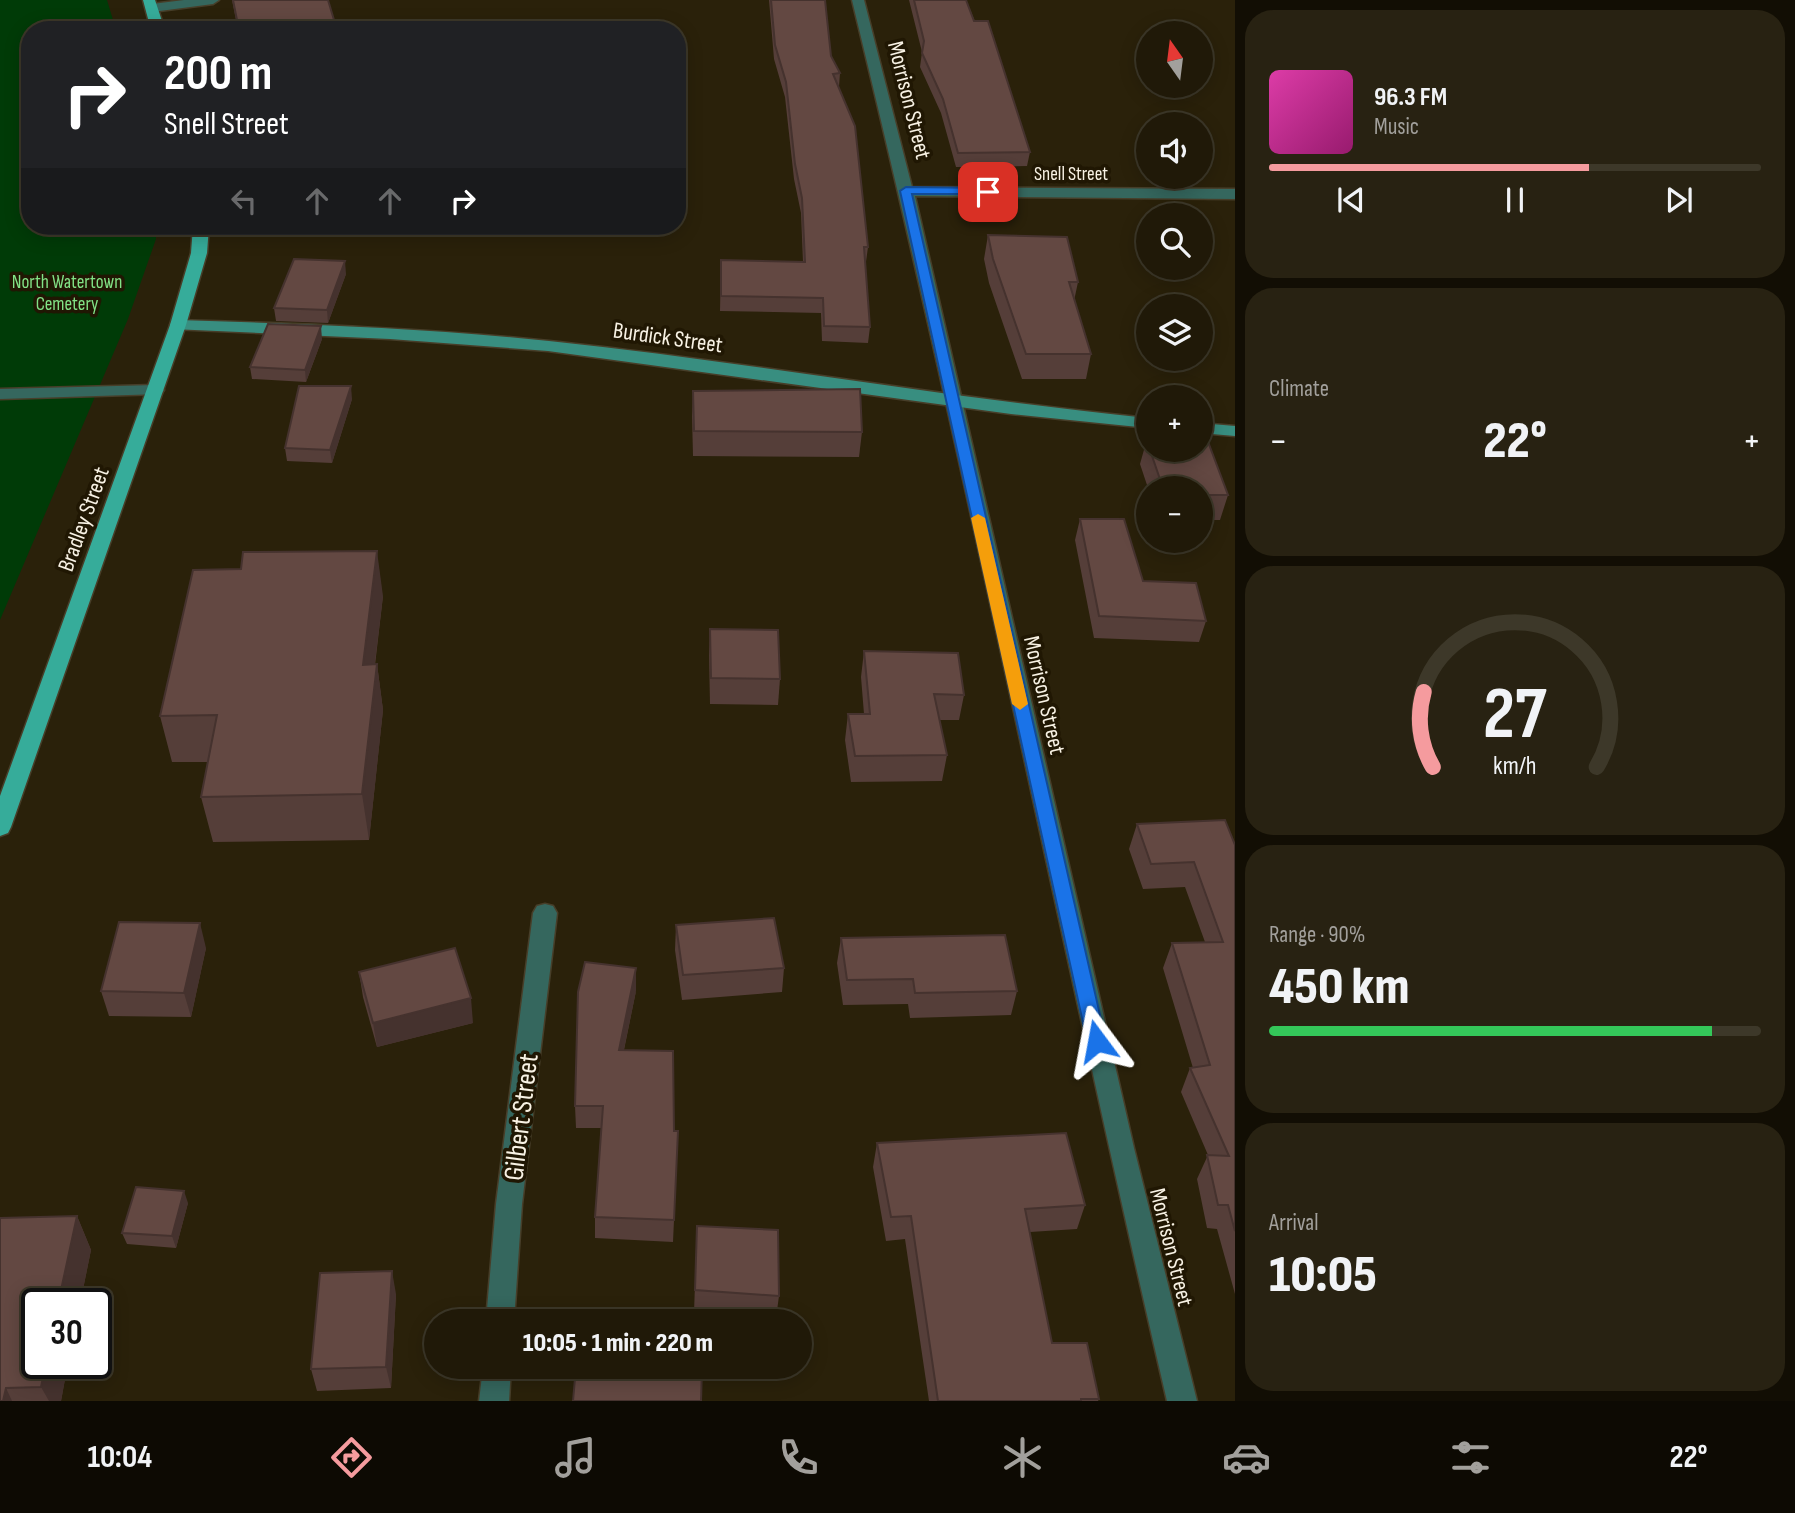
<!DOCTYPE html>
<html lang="en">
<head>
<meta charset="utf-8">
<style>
	body { margin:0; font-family:"Sofia Sans Condensed",sans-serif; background:#282212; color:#f1f3f6; height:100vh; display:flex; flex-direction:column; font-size:26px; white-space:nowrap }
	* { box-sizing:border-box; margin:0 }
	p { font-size:23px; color:#a2a09c }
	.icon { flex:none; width:38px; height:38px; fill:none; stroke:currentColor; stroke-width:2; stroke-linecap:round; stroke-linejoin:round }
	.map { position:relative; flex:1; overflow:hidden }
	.sheet { display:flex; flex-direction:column; gap:10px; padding:10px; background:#120e04; width:560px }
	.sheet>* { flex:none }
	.top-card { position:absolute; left:21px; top:21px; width:665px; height:214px; border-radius:28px; box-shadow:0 4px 18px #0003,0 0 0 2px #3d3829; background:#202124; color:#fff; overflow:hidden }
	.needle { width:46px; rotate:346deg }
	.tools { position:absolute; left:1136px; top:21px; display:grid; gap:14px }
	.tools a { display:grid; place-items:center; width:77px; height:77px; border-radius:50%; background:#201908; box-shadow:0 4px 18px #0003,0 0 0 2px #3d3829; font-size:35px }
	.speed { position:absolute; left:21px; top:1288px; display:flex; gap:14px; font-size:35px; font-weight:700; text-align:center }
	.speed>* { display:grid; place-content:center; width:91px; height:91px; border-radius:50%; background:#201908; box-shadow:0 4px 18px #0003,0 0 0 2px #3d3829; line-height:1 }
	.speed .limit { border:4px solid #111; border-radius:10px; background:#fff; color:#111 }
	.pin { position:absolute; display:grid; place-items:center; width:60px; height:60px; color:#fff; margin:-30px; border-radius:14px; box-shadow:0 4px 10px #0006 }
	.me { position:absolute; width:77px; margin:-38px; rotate:347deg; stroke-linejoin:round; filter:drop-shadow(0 0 5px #0008) }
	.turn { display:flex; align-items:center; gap:24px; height:147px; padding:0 28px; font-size:32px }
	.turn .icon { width:91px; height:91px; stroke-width:2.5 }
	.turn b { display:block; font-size:49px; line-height:60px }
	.lanes { display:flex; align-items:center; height:66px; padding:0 28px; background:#0003; justify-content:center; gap:35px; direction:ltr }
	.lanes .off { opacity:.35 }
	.big { font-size:52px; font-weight:800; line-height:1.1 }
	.sheet .widget { flex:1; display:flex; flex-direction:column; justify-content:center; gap:10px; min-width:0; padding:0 24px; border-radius:28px; background:#282212 }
	.sheet .dial { align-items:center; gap:0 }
	.dial svg { height:182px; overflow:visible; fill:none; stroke:#3d3829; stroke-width:7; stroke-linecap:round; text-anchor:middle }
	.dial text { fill:#f1f3f6; stroke:none }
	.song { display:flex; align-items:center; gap:21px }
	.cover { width:84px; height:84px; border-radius:10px; background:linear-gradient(135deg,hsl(320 70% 55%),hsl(320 70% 35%)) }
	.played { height:7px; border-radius:4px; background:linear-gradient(90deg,#f59b9e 65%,#3d3829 65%) }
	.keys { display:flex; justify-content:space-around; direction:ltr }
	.heat { display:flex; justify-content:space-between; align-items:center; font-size:38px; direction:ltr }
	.charge { height:10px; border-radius:5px; background:linear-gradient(90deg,#34c759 90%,#3d3829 0) }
	.trip { position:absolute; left:424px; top:1309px; width:388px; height:70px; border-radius:35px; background:#201908; box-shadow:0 4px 18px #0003,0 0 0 2px #3d3829; font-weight:800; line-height:70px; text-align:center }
	.dock { display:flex; height:112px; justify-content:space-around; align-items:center; background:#0d0a03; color:#a2a09c }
	.dock .icon { width:49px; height:49px }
	.dock .selected { color:#f59b9e }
	.dock b { font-size:32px; color:#f1f3f6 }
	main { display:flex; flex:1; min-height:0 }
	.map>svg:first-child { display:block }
</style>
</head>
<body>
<main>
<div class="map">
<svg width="1235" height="1401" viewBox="0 0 1235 1401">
	<rect width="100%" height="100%" fill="#2a210a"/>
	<!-- green -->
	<polygon fill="#003b07" points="0,0 107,0 116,30 30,30 30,226 156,226 156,239 128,319 0,620"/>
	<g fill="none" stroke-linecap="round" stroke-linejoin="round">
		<defs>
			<polygon id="lane" points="155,385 164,390 161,394 0,399 0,389"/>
			<g id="street">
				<polygon points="184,0 219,0 213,4 152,12 146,8 152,4"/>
				<path d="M852 0H864L912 187 1235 189V199L915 196 1134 1148 1197 1401H1167C1058 935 966 465 852 0Z"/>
				<polygon points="545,904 553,906 557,913 522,1204 514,1321 486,1321 496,1204 533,913 537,906"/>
				<polygon points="483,1367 511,1367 509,1401 479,1401"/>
			</g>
			<g id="secondary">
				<path d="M178 320C302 324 425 328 549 341 749 362 947 398 1148 418V428L1011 414 548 351 390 339 172 329 170 325 172 321Z"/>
				<polygon points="1200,423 1235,426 1235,436 1200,433"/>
			</g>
			<g id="primary">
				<polygon points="143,0 155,0 165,30 151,30"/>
				<polygon points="193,226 209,226 207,253 186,325 11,827 8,833 0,836 0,796 170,325 191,253"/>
			</g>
		</defs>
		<!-- lane casing -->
		<use href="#lane" stroke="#473e29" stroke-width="3"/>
		<!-- street casing -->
		<use href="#street" stroke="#473e29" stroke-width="3"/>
		<!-- secondary casing -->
		<use href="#secondary" stroke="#473e29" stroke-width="3"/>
		<!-- primary casing -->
		<use href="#primary" stroke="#473e29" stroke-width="3"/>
		<!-- lane -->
		<use href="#lane" fill="#35675e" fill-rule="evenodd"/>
		<!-- street -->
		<use href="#street" fill="#35675e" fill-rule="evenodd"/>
		<!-- secondary -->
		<use href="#secondary" fill="#388e80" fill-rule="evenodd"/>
		<!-- primary -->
		<use href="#primary" fill="#36ac9a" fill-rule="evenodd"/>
	</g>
	<!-- wall -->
	<g fill="#553e39">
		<polygon points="232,0 328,0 337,30 238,30"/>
		<polygon points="769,0 825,0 831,56 840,73 839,87 868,247 866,262 865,262 870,327 868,343 822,341 821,313 720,311 721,260 803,262 801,213 794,179 785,97 774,59"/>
		<polygon points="909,0 966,0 1030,152 1027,166 956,167 941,113 920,67 922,52"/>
		<polygon points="988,235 1078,282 1074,301 1091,354 1086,379 1022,379 989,283 984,259"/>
		<polygon points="346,274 328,323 276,321 274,308"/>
		<polygon points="322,339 306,382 252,379 250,367"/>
		<polygon points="693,391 862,432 859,457 693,456 692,416"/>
		<polygon points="352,399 332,463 287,461 285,448"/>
		<polygon points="1147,439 1148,439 1148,450 1200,450 1228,495 1220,520 1200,520 1200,488 1148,488 1140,464"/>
		<polygon points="1080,519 1143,581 1206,621 1199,642 1094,638 1075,540"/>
		<polygon points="383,596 375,665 377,664 383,710 369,840 213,842 201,797 208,762 172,762 160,716"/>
		<polygon points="710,629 780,679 778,705 710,704 709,655"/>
		<polygon points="864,651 964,695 959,720 939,720 947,755 942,781 851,782 845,740 848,714 864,714 861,677"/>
		<polygon points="1137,824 1235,845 1235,1294 1217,1229 1207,1228 1197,1179 1208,1155 1181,1092 1190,1068 1193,1068 1163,968 1172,943 1205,942 1185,887 1143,889 1129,849"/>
		<polygon points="676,925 784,968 782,992 682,1000 675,950"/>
		<polygon points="841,938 1017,991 1011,1015 910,1018 908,1004 843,1005 837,963"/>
		<polygon points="206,948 191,1017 109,1016 101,991"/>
		<polygon points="359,972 473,1023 377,1047 363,997"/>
		<polygon points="636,991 624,1050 674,1131 678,1131 673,1242 595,1238 595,1217 601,1128 576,1128 575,1106"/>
		<polygon points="877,1143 1085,1205 1077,1229 1030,1232 1052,1343 1099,1399 1098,1401 929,1401 905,1239 886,1241 873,1167"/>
		<polygon points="188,1203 176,1248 127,1244 122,1233"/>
		<polygon points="77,1216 91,1250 80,1304 37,1304 37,1363 68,1363 61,1401 0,1401 0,1218"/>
		<polygon points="697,1226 779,1296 776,1318 694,1313"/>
		<polygon points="396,1294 391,1388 317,1391 311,1369"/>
	</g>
	<!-- shaded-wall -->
	<g fill="#45322e">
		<polygon points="345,261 346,274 328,323 327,310"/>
		<polygon points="321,326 322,339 306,382 305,370"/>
		<polygon points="351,386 352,399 332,463 330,450"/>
		<polygon points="377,551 383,596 369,711 363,665"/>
		<polygon points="377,664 383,710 369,840 362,794"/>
		<polygon points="200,923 206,948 191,1017 184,993"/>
		<polygon points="636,968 636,991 619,1073 619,1050"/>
		<polygon points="471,998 473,1023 377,1047 373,1023"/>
		<polygon points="184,1191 188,1203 176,1248 172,1236"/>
		<polygon points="77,1216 91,1250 80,1304 58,1304"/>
		<polygon points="392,1271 396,1294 391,1388 386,1367"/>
		<polygon points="46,1363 68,1363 61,1401 49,1401 41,1387"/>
		<polygon points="6,1388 12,1401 3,1401"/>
	</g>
	<!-- building -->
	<g fill="#634842" stroke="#45322e" stroke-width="2">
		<polygon points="233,0 328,0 337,30 239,30"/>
		<polygon points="771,0 825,0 831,56 840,73 833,74 855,126 868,247 864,247 870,327 824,326 823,298 721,296 721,260 805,262 802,198 795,164 786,82 775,45"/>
		<polygon points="914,0 966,0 974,21 988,21 1030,152 958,153 943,99 922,53 924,41"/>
		<polygon points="988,235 1067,237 1078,282 1069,282 1091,354 1026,354 993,259"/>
		<polygon points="294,259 345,261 327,310 274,308"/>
		<polygon points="268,324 321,326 305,370 250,367"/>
		<polygon points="299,386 351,386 330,450 285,448"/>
		<polygon points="860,389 862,432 694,431 693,391"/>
		<polygon points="1200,439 1207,439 1228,495 1200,495 1200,488 1163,488 1150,450 1200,450"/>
		<polygon points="1080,519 1124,519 1143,581 1196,583 1206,621 1099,616"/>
		<polygon points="377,551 363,665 377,664 362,794 201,797 217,715 160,716 193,570 241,569 243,552"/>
		<polygon points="710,629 778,630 780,679 711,678"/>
		<polygon points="864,651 958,653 964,695 934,694 947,755 855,756 848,714 870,714"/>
		<polygon points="1225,820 1235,845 1235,1231 1228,1205 1218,1205 1207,1155 1229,1156 1190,1068 1210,1065 1172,943 1223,942 1194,862 1151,864 1137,824"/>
		<polygon points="774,918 784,968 683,975 676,925"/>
		<polygon points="119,922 200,923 184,993 101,991"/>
		<polygon points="1005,935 1017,991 915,993 913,979 847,980 841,938"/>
		<polygon points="455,948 471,998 373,1023 359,972"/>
		<polygon points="585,962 636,968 619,1050 673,1051 674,1131 678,1131 674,1220 595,1217 603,1106 575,1106 578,992"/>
		<polygon points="1066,1133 1085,1205 1025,1209 1052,1343 1087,1343 1099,1399 1081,1399 1081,1401 938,1401 911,1216 891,1217 877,1143"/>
		<polygon points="136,1187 184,1191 172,1236 122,1233"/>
		<polygon points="77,1216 58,1304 37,1304 37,1363 46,1363 41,1387 6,1388 3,1401 0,1401 0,1218"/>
		<polygon points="697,1226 778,1230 779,1296 695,1290"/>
		<polygon points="392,1271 386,1367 311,1369 320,1273"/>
		<polygon points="576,1367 673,1367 702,1369 701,1401 573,1401"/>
	</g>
	<!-- route -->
	<polygon fill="#1a73e8" stroke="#114b97" stroke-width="2" points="988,188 992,189 992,194 912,194 1106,1041 1103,1047 1097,1049 1090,1047 1087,1041 900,191 906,187"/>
	<!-- slow -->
	<polygon fill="#f59e0b" points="978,514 985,518 1028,704 1020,710 1012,704 971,518"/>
	<g text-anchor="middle" stroke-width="7" stroke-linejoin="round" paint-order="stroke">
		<!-- far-street labels -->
		<g font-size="19" fill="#f8f2e4" stroke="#201703">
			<text x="1071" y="180">Snell Street</text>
		</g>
		<!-- far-park labels -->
		<g font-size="19" fill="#82e286" stroke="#201703">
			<text x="67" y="288">North Watertown<tspan x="67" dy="22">Cemetery</tspan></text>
		</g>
		<!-- street labels -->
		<g font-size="23" fill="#f8f2e4" stroke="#201703">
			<text transform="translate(910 100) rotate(76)" y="8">Morrison Street</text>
			<text transform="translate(668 337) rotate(8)" y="8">Burdick Street</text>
			<text transform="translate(83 519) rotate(-70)" y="8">Bradley Street</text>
			<text transform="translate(1045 695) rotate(77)" y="8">Morrison Street</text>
			<text transform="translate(1172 1247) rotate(76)" y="8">Morrison Street</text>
		</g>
		<!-- near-street labels -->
		<g font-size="28" fill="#f8f2e4" stroke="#201703">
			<text transform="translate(520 1117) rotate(-83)" y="10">Gilbert Street</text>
		</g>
	</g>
</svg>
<div class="tools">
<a><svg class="needle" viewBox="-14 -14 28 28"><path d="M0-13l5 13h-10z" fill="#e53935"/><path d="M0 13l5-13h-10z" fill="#a2a09c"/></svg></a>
<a><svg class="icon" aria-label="sound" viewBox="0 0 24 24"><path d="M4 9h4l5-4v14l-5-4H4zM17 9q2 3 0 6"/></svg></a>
<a><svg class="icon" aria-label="search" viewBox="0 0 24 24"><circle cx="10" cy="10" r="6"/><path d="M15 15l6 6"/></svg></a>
<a><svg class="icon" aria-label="layers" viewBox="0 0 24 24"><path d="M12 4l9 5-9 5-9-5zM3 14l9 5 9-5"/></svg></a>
<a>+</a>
<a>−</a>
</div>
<div class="speed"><div class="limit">30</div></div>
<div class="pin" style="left:988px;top:192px;background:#d93025"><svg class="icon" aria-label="arrive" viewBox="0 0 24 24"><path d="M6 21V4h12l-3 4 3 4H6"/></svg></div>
<svg class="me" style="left:1097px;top:1041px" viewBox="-20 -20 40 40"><path d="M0-17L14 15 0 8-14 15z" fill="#1a73e8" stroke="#fff" stroke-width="4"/></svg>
<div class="trip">10:05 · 1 min · 220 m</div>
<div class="top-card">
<div class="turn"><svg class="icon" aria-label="right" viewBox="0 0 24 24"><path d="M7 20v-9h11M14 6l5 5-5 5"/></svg><div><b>200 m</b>Snell Street</div></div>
<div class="lanes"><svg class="icon off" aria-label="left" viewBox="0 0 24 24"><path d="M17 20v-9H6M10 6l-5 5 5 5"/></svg><svg class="icon off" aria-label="ahead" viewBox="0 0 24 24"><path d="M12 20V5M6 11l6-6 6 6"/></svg><svg class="icon off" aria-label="ahead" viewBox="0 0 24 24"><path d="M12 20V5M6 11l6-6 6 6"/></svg><svg class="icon" aria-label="right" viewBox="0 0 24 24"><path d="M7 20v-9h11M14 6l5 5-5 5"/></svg></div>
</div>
</div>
<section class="sheet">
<div class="widget">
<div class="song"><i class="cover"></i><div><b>96.3 FM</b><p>Music</p></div></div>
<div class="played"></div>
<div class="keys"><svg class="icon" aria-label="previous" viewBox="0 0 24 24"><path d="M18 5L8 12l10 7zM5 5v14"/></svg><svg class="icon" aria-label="pause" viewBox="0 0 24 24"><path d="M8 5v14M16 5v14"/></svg><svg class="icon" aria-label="next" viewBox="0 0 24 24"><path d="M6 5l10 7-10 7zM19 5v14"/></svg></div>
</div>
<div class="widget"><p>Climate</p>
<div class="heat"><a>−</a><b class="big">22°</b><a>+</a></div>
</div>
<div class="widget dial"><svg viewBox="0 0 100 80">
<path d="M14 69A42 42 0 1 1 86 69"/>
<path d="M14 69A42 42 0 0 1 10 36" stroke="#f59b9e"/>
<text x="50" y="56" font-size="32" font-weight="700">27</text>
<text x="50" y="72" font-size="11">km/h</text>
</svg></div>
<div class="widget"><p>Range · 90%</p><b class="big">450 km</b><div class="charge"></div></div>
<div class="widget"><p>Arrival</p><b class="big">10:05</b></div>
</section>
</main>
<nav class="dock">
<b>10:04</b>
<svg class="icon selected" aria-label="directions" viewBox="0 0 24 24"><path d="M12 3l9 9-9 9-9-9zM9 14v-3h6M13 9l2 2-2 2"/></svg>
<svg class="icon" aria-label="music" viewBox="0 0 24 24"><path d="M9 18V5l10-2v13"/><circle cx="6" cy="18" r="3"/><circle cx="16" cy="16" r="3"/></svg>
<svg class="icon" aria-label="phone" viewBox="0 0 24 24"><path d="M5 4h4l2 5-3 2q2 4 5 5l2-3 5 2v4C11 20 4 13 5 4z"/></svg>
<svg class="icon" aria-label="climate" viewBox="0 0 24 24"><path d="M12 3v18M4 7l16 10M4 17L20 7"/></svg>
<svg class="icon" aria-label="car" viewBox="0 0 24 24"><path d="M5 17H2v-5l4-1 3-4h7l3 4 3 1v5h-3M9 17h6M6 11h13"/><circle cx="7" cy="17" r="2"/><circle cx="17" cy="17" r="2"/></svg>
<svg class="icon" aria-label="filters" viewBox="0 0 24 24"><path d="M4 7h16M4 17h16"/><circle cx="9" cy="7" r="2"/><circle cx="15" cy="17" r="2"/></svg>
<b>22°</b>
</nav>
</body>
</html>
